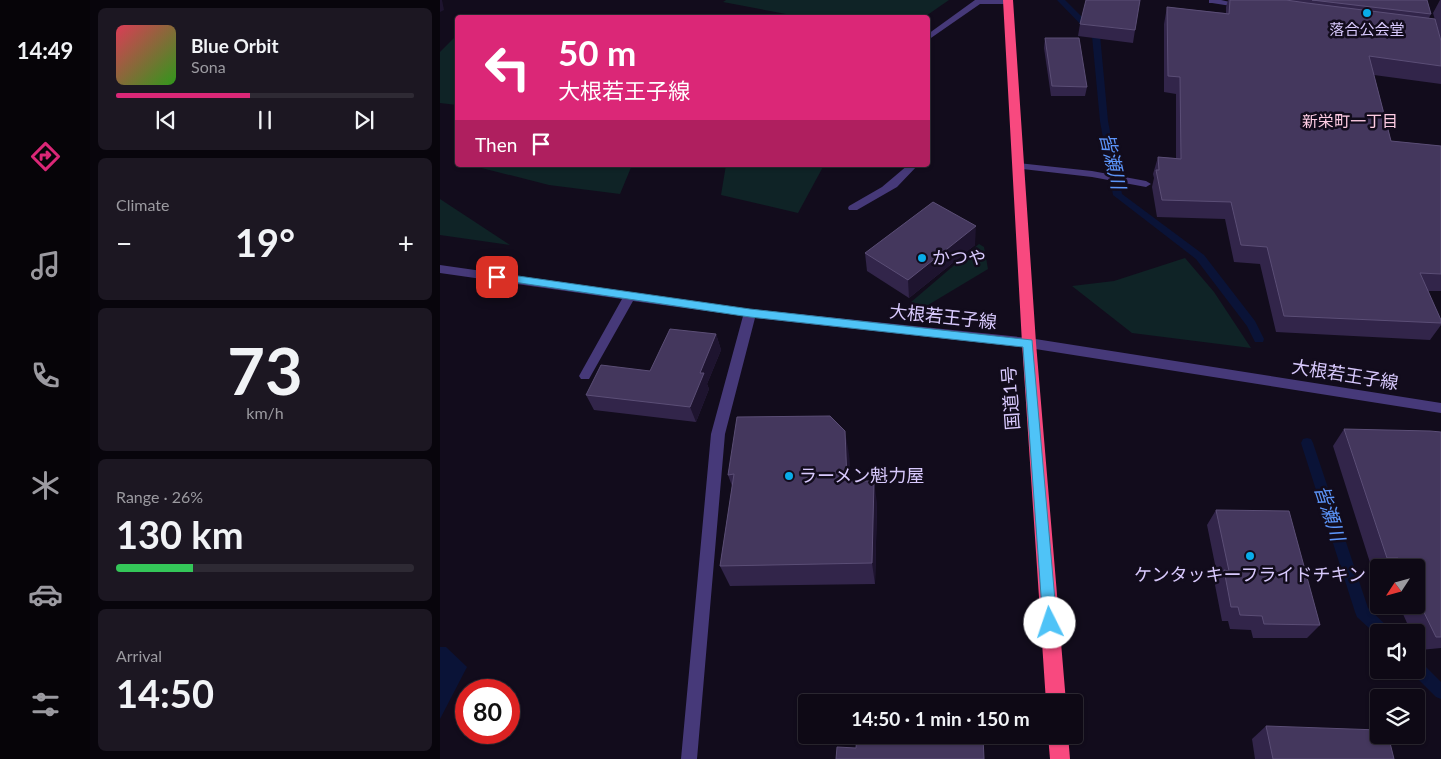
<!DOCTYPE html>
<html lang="en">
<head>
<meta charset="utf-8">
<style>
	body { margin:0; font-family:Lato,"Noto Sans JP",sans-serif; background:#1c1722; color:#f1f3f6; height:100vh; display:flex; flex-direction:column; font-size:19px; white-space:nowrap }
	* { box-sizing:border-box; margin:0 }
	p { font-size:16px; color:#9b9aa0 }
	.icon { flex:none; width:28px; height:28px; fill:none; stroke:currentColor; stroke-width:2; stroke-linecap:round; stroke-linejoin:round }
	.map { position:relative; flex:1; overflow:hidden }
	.drawer { display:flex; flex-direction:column; gap:8px; padding:8px; background:#08050c; width:350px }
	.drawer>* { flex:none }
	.banner { position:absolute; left:15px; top:15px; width:475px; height:152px; border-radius:5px; box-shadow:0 1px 4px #0004,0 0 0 1px #2e2a34; background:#db2777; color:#fff; overflow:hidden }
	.needle { width:32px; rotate:234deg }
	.buttons { position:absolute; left:930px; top:559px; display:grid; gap:10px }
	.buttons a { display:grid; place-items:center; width:55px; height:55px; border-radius:5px; background:#0e0915; box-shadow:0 1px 4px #0004,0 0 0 1px #2e2a34; font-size:25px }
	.speed { position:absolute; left:15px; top:679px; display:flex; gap:10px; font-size:25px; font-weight:700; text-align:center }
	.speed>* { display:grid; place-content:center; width:65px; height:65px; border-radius:50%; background:#0e0915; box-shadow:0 1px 4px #0004,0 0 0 1px #2e2a34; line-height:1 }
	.speed .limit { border:8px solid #d22; background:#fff; color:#111 }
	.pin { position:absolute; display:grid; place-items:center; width:42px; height:42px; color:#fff; margin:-21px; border-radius:10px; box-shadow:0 2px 8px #0006 }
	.me { position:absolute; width:55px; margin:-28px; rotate:356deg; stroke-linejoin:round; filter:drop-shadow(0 0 4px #0008) }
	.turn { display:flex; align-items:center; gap:18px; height:105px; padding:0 20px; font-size:22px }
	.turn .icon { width:65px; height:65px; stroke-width:2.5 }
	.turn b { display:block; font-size:35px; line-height:42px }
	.then { display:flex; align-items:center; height:48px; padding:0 20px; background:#0003; gap:10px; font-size:19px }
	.big { font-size:38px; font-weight:700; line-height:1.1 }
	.drawer .tile { flex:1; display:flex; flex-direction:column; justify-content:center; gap:8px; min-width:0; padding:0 18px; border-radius:8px; background:#1c1722 }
	.drawer .dial { align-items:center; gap:0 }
	.dial b { font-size:65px; line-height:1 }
	.song { display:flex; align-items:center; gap:15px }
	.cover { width:60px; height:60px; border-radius:8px; background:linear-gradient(135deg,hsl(350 70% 55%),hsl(110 70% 35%)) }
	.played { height:5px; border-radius:2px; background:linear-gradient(90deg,#db2777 45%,#2e2a34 45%) }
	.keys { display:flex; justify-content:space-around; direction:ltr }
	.heat { display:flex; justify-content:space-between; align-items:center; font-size:28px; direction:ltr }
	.charge { height:8px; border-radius:4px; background:linear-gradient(90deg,#34c759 26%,#2e2a34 0) }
	.trip { position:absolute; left:358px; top:694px; width:285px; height:50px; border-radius:5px; background:#0e0915; box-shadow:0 1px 4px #0004,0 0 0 1px #2e2a34; font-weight:700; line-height:50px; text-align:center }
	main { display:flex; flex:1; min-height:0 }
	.tabs { display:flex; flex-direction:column; width:90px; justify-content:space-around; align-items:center; background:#060408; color:#9b9aa0 }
	.tabs .icon { width:35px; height:35px }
	.tabs .on { color:#db2777 }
	.tabs b { font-size:22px; color:#f1f3f6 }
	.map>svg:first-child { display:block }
</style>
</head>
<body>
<main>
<nav class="tabs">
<b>14:49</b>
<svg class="icon on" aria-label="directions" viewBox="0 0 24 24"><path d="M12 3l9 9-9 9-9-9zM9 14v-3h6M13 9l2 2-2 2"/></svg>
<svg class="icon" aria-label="music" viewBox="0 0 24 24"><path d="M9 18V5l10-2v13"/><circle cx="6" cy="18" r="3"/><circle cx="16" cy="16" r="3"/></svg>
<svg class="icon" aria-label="phone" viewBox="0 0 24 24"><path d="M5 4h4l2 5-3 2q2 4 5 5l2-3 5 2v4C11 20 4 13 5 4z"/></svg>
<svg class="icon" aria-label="climate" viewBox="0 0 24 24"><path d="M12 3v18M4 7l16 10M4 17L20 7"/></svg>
<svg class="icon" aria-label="car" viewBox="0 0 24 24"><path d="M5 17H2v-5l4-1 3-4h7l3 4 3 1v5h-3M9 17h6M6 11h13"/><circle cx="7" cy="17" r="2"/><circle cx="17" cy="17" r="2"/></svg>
<svg class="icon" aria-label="filters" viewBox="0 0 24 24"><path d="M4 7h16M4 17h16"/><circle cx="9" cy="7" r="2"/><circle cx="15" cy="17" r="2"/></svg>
</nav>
<section class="drawer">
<div class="tile">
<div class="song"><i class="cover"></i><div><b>Blue Orbit</b><p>Sona</p></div></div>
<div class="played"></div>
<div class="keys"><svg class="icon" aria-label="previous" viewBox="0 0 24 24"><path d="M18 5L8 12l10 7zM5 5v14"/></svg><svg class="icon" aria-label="pause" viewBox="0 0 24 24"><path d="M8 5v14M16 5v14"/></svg><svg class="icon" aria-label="next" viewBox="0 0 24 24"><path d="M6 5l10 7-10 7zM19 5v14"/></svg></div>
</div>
<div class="tile"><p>Climate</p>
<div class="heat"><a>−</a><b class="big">19°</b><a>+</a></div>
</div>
<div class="tile dial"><b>73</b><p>km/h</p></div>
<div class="tile"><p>Range · 26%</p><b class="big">130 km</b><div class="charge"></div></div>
<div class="tile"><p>Arrival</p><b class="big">14:50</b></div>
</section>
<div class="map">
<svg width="1001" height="759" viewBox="0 0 1001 759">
	<rect width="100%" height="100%" fill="#120c1c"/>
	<!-- green -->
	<g fill="#0f2326">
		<polygon points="286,0 509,0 483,18 362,17 283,2"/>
		<polygon points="16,36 18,36 17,105 0,103 0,52"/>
		<polygon points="30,165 192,165 180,194 109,185"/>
		<polygon points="286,165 384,165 358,213 281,195"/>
		<polygon points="0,199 70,245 0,235"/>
		<polygon points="539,244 544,247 548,269 488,305 470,303"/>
		<polygon points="745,258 774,292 811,348 692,333 632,286 674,281"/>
	</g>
	<!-- water -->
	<polygon fill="#0a1337" points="0,647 6,647 27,667 0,719"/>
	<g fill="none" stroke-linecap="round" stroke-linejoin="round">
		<!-- stream -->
		<g fill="#0a1337" fill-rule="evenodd">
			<polygon points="617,0 625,0 660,35 668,121 682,194 764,255 815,321 824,339 823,342 815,342 807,326 756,259 673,195 660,121 652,36"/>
			<polygon points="867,438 871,439 873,443 928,608 948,627 950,632 939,632 939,637 917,617 915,612 861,443 863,439"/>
			<polygon points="976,660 981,662 1001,682 1001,699 996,697 971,672 970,670 976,670"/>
		</g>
		<!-- minor -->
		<g fill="#463979" fill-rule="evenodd">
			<polygon points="535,0 570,0 572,2 568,4 540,4 488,40 488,34"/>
			<polygon points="769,0 781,0 808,6 804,8 772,3 769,3"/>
			<polygon points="578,163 652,171 706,181 711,184 706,187 652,177 574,168 574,164"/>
			<polygon points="468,165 478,165 457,187 417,210 409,210 408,208 409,206 442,187"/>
			<polygon points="0,265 310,309 589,338 1001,403 1001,413 589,348 315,318 285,434 257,759 241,759 271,434 303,316 193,301 149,379 141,379 139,376 182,299 0,273"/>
		</g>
		<!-- highway -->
		<g fill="#f8497f" fill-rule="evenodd">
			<polygon points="563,0 573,0 596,343 626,702 606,702 582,343"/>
			<polygon points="608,735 628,735 630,759 610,759"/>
		</g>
	</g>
	<!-- wall -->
	<g fill="#32254a">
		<polygon points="788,0 987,0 991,14 989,18 997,27 993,13 1000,0 1001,0 1001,84 934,75 951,141 1001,146 1001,291 988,291 1001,320 1001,325 990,340 836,332 820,264 794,262 785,219 717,217 712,187 714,178 713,174 718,157 736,158 736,94 724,92 724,24 727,7 786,13 786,7"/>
		<polygon points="640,24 695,30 693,43 638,36"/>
		<polygon points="605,38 647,87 645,96 611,96 604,48"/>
		<polygon points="535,245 469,298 427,271 425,253"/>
		<polygon points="276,334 281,350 267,384 269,389 256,422 154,410 146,395 210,371"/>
		<polygon points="904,429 1001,432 1001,648 980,650 976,643 976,632 971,632 959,605 976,605 976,568 939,568 939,572 933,572 893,446"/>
		<polygon points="409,454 410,481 437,503 435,584 290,586 280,566 292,486 288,475"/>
		<polygon points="776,510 880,625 867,638 813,638 811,630 790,629 788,621 782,621 775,585 778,579 767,525"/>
		<polygon points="826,726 954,759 815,759 812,739"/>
	</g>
	<!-- shaded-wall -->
	<g fill="#1e142f">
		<polygon points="0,0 2,0 4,10 0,12"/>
		<polygon points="536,226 535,245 469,298 468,280"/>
		<polygon points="276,334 281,350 267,384 269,389 256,422 250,407 260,373"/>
		<polygon points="405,431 409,454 411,503 407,481"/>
		<polygon points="434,481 437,503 435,584 432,563"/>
	</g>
	<!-- building -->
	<g fill="#44375d" stroke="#5b4e76">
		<polygon points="646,0 700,0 695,30 640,24"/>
		<polygon points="790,0 846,0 867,3 995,19 1001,41 1001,66 929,56 951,141 1001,146 1001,274 980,273 1001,320 1001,323 844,316 827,247 801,245 791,202 722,200 716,170 719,170 718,157 741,159 740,77 728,76 727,7 789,14"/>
		<polygon points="872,0 987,0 991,14"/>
		<polygon points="605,38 639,38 647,87 612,86"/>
		<polygon points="493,202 536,226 468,280 425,253"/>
		<polygon points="230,329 276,334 260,373 264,373 250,407 146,395 161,365 210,371"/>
		<polygon points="390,416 405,431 407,481 434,481 432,563 280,566 294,474 288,475 297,417"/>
		<polygon points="904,429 990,431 1001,432 1001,637 996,637 976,596 976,568 962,568 958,558 947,558"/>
		<polygon points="776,510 849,511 880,625 824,624 822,616 800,615 798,607 791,607 784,570 789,571"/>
		<polygon points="826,726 939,730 939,735 948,735 954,759 833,759"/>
		<polygon points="417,735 489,735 543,737 544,759 396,759 397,747 416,748"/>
	</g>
	<!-- route -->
	<polygon fill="#4fc3f7" stroke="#337fa1" points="57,273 310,309 592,340 617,623 615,628 610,630 605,628 603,623 583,347 310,317 53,279 52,277"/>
	<!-- markers -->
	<g fill="#09ace9" stroke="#120c1c" stroke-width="2">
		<circle cx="927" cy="13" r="5"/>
		<circle cx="482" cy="258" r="5"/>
		<circle cx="349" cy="476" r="5"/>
		<circle cx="810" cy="556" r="5"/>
	</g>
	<g text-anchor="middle" stroke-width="5" stroke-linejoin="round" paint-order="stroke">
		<!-- far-poi labels -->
		<g font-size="15" fill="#d8c9fd" stroke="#120c1c">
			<text x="927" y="35">落合公会堂</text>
		</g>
		<!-- far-neighbourhood labels -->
		<g font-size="16" fill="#fdcbe2" stroke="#120c1c">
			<text x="910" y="127">新栄町一丁目</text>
		</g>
		<!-- poi labels -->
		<g font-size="18" fill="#d8c9fd" stroke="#120c1c" text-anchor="start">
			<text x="492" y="264">かつや</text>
			<text x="359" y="482">ラーメン魁力屋</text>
			<text x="810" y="581" text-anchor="middle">ケンタッキーフライドチキン</text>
		</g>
		<!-- street labels -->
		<g font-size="18" fill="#d8c9fd" stroke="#120c1c">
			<text transform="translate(503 317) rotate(6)" y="6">大根若王子線</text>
			<text transform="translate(905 375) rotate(9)" y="6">大根若王子線</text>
			<text transform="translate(571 398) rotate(-94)" y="6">国道1号</text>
		</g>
		<!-- water labels -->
		<g font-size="19" font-style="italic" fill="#5c95f9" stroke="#120c1c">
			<text transform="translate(673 161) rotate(77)" y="7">皆瀬川</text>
			<text transform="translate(890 513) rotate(72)" y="7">皆瀬川</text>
		</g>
	</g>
</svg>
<div class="buttons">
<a><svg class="needle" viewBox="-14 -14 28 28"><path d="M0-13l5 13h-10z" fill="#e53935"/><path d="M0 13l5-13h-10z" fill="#9b9aa0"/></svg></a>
<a><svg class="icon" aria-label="sound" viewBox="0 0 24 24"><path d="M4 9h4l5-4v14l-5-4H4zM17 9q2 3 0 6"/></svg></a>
<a><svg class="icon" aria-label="layers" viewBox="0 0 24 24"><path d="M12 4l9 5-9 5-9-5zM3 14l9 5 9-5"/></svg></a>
</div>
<div class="speed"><div class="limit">80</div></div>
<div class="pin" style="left:57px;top:277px;background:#d93025"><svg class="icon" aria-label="arrive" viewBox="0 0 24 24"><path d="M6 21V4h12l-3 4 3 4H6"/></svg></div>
<svg class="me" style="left:610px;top:623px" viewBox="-20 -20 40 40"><circle r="19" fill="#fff"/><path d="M0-13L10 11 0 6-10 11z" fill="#4fc3f7"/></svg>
<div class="trip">14:50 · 1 min · 150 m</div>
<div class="banner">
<div class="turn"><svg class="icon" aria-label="left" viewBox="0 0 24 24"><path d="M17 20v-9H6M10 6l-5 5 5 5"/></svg><div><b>50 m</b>大根若王子線</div></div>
<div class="then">Then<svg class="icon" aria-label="arrive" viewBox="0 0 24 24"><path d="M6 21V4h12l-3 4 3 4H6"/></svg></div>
</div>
</div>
</main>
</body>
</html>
